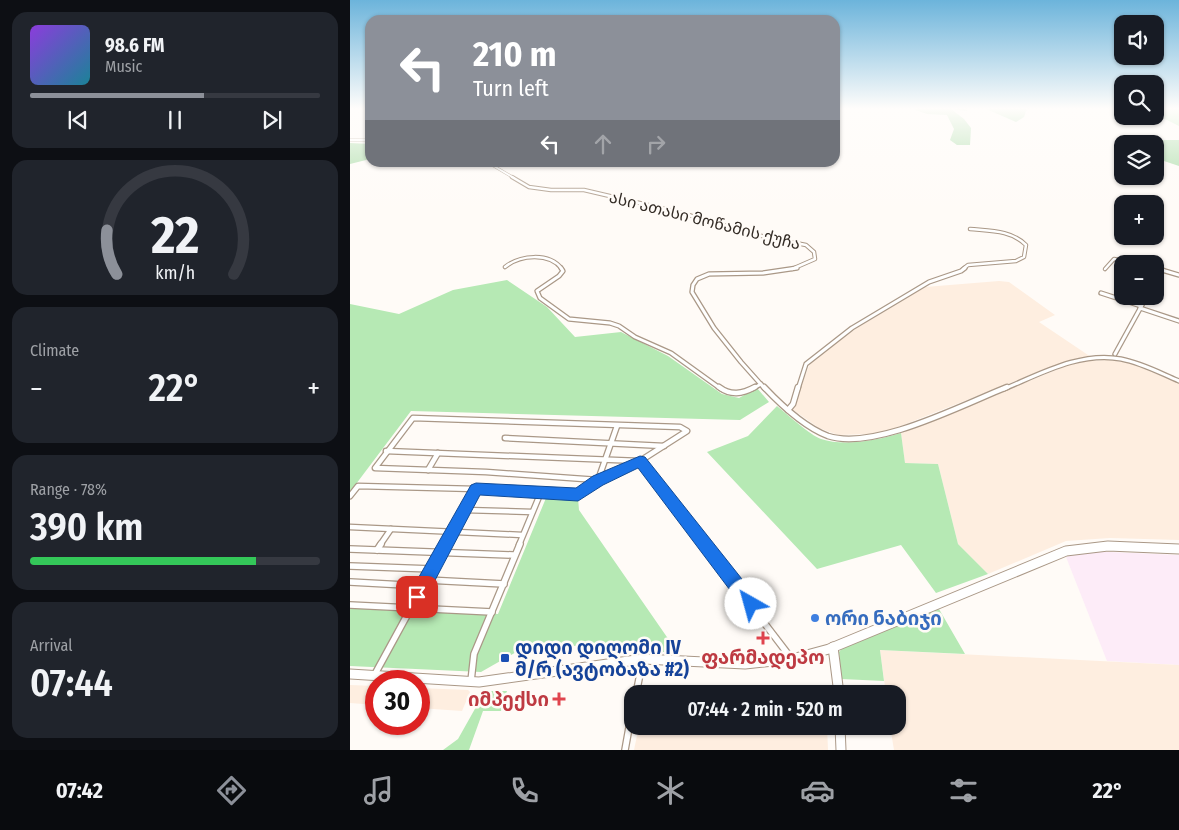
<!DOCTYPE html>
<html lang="en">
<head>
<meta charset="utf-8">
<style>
	body { margin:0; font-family:"Fira Sans Condensed","Noto Sans Georgian",sans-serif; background:#20242c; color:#f1f3f6; height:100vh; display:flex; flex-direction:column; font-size:19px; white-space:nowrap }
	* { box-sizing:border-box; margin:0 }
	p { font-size:16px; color:#9ea1a6 }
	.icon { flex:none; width:28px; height:28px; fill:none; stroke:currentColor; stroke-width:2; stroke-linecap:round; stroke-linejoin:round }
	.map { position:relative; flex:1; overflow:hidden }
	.panel { display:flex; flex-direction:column; gap:12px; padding:12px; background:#0d0f14; width:350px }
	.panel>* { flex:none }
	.guide { position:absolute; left:15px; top:15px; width:475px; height:152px; border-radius:15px; box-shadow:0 1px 4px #0004; background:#8c9099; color:#fff; overflow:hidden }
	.tools { position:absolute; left:764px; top:15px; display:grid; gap:10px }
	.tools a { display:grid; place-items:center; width:50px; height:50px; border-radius:10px; background:#171b24; box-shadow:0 1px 4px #0004; font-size:25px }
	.speed { position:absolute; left:15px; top:670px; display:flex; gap:10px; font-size:25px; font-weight:700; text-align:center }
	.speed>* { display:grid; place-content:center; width:65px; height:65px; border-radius:50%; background:#171b24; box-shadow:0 1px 4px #0004; line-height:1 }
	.speed .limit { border:8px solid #d22; background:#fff; color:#111 }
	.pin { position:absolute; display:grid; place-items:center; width:42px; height:42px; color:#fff; margin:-21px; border-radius:10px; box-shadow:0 2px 8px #0006 }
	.me { position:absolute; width:55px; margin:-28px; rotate:322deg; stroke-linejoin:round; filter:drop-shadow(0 0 4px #0008) }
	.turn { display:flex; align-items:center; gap:18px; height:105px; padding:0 25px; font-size:22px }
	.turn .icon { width:65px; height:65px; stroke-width:2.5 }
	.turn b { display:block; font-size:35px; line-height:42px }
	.lanes { display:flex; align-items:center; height:48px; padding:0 25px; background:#0003; justify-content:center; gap:25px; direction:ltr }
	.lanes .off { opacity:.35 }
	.big { font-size:38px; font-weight:600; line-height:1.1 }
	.panel .widget { flex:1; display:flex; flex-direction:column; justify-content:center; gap:8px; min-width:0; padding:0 18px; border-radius:15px; background:#20242c }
	.panel .dial { align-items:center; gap:0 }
	.dial svg { height:130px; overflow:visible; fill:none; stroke:#363941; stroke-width:7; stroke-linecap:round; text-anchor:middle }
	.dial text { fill:#f1f3f6; stroke:none }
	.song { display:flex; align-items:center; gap:15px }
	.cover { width:60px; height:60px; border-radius:8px; background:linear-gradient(135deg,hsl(270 70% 55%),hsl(190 70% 35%)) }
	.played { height:5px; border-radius:2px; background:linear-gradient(90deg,#8c9099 60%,#363941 60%) }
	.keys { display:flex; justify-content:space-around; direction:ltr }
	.heat { display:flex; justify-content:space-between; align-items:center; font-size:28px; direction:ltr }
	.charge { height:8px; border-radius:4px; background:linear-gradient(90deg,#34c759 78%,#363941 0) }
	.trip { position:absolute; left:274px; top:685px; width:282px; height:50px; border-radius:15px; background:#171b24; box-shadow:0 1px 4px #0004; font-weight:600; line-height:50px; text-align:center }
	.tabs { display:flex; height:80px; justify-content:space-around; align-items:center; background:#090b0e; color:#9ea1a6 }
	.tabs .icon { width:35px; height:35px }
	.tabs .on { color:#8c9099 }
	.tabs b { font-size:22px; color:#f1f3f6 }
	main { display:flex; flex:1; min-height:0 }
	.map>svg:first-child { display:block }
</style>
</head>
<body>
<main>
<section class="panel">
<div class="widget">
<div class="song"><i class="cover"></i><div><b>98.6 FM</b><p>Music</p></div></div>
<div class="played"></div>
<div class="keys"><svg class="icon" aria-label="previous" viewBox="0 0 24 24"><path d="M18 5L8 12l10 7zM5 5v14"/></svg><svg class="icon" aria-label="pause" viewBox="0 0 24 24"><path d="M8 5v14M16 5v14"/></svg><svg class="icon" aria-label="next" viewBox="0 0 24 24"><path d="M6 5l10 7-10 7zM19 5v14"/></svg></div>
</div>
<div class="widget dial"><svg viewBox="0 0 100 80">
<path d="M14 69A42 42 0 1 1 86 69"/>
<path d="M14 69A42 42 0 0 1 8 42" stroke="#8c9099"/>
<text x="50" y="56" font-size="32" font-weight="700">22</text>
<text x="50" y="72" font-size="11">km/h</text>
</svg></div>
<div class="widget"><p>Climate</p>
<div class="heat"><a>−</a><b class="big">22°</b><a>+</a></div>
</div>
<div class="widget"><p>Range · 78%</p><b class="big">390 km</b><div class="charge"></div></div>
<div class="widget"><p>Arrival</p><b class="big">07:44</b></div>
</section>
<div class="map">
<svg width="829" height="750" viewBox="0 0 829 750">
	<rect width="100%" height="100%" fill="#fffbf7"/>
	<!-- commercial -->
	<polygon fill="#fdecf8" points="736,551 829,555 829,665 757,661 716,557"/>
	<!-- built -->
	<g fill="#feeee0">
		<polygon points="649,281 659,282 705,315 689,322 741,357 714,362 543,429 522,434 488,435 469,428 442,409 461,361 507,328 575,287"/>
		<polygon points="758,360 780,363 829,383 829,540 760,538 716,541 638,574 608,544 588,464 555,463 551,433 716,366 737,361"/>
		<polygon points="530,650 829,665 829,750 544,750 540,726 548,726 548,694 536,694"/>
		<polygon points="0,685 26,686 26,705 0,703"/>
		<polygon points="409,685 476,689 477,694 295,694 296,687 379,693"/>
		<polygon points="69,688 118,690 120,692 112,711 69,708"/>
		<polygon points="289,726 477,726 478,750 284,750"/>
	</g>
	<!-- green -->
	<g fill="#b6e9b4">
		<polygon points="805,108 829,108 829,126 805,114"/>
		<polygon points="157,280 197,307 225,337 271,332 318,356 372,394 389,398 407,388 419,402 390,420 61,411 0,492 0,304 49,314 103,290"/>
		<path d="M427 406C437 414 460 435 471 439 494 447 528 440 551 433L555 463 588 464 608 544 638 574 586 593 551 545 467 569 357 452 398 436Z"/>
		<polygon points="196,498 228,498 229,510 328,653 182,643 131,672 0,666 0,606 148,614"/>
		<polygon points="589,609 615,654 530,650 534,681 491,679 489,652 494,646"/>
		<polygon points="135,691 157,691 151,711 133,711 119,750 93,750 108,739"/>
	</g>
	<!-- forest -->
	<g fill="#a5daa2">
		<polygon points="560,108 616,108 617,111 601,109 614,119 621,128 620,145 607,145 600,140 604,129 597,115 577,114"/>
		<polygon points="634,108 677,108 674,117 666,122"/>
		<polygon points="795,140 829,140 829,166 805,158 805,144 780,144"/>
		<polygon points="0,143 20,144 20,159 0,164"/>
	</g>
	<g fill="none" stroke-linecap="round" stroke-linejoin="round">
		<defs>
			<g id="street-far4">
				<polyline points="0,140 20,140"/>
				<polyline points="137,162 164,178"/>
			</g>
			<g id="street-far3">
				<polyline points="162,177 179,187 201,190 234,190 328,212 415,237 456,245 464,252 465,259 442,269"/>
				<path d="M155 267C170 255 199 252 212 269"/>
				<polyline points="805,268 809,269"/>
				<path d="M613 269 618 265 666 261 674 257 676 245C661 230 640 231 620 229"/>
				<polyline points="755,269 764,259 788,264"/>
			</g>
			<g id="street-far2">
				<polyline points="211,268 213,271 209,276 187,291 190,298 219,319 260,323 269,326 285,337 321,353 371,389"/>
				<polyline points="805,268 829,275"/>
				<polyline points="805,283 813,270"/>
				<polyline points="751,293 791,306"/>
				<polyline points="790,308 829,321"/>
				<polyline points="765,354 797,296"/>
				<polyline points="402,389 411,384"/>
				<polyline points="415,389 391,362 364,328 342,292 343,285 347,279 359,274 413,273 447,268"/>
				<polyline points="448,389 456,364 502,328 579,282 611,271 615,268"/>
				<path d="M654 389C690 374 731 351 771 359 792 363 810 373 829 381"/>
			</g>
			<g id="street-far1">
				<path d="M369 387C381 396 392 394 405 387"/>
				<path d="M414 387C431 405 454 427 478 436 524 451 612 405 657 387"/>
				<polyline points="438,410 443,404 448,387"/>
				<polygon points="63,418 330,427 337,431 290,461 248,480 136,472 25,468"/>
				<polyline points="155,438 314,446"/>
				<polyline points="36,451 290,461 355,545"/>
				<polyline points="78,470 88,453"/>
				<polyline points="248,480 267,426"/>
				<polyline points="0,496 8,486 126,489"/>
				<polyline points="115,510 182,512"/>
				<polyline points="0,527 172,535"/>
				<polyline points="30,545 41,529"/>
				<polyline points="95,545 126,489 228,494 248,480"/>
				<polyline points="169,545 191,492"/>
			</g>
			<g id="street">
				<polyline points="354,544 441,658"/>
				<polyline points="0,549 163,555"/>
				<polyline points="27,550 31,544"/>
				<polyline points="0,566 82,569"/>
				<polyline points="77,580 154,584"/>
				<polyline points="0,582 73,586"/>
				<polyline points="0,605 142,612"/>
				<polyline points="25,674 96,544"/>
				<polyline points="121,681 124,654 170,544"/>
				<polyline points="286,694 293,659"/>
				<polyline points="275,750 282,711"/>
			</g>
			<g id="secondary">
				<polyline points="483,647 489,694"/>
				<polyline points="0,674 129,682 293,659 395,664 442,659 479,649 716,551 758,546 829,549"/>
				<polyline points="490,726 491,750"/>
			</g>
		</defs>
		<!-- street-far4 casing -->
		<use href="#street-far4" stroke="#aa9887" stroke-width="3"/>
		<!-- street-far3 casing -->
		<use href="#street-far3" stroke="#aa9887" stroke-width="4.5"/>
		<!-- street-far2 casing -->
		<use href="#street-far2" stroke="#aa9887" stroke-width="5.5"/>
		<!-- street-far1 casing -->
		<use href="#street-far1" stroke="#aa9887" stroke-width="7"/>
		<!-- street casing -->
		<use href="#street" stroke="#aa9887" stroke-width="8"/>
		<!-- secondary casing -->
		<use href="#secondary" stroke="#aa9887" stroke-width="11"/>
		<!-- street-far4 -->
		<use href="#street-far4" stroke="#fff" stroke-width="2"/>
		<!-- street-far3 -->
		<use href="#street-far3" stroke="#fff" stroke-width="2.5"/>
		<!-- street-far2 -->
		<use href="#street-far2" stroke="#fff" stroke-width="3"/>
		<!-- street-far1 -->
		<use href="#street-far1" stroke="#fff" stroke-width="4.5"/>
		<!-- street -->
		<use href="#street" stroke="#fff" stroke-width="5.5"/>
		<!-- secondary -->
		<use href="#secondary" stroke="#fff" stroke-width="9"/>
	</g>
	<!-- sky -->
	<linearGradient id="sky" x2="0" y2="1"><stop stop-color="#6cb4db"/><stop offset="0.51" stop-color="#fffdfb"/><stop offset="1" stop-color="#fffdfb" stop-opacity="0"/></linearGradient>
	<rect width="829" height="213" fill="url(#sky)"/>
	<!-- route -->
	<polygon fill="#1a73e8" stroke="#114b97" points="290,456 295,457 407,598 409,604 407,610 401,612 395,610 288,468 253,485 228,501 130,495 73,603 67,605 61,603 59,597 61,591 121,485 126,483 226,488 243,476"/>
	<!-- markers -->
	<circle fill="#3f7fe0" stroke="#fffbf7" stroke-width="2" cx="465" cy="618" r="5"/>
	<g fill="#e0444e" stroke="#fffbf7" stroke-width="2">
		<path d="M410.5 630.5h5v5h5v5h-5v5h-5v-5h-5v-5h5z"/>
		<path d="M206.5 691.5h5v5h5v5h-5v5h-5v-5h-5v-5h5z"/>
	</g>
	<rect fill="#1a4fb4" stroke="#fffbf7" stroke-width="2" x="150" y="653" width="10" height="10" rx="2.5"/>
	<g text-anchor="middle" stroke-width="5" stroke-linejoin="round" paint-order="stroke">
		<!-- street labels -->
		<g font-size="16" fill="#332b25" stroke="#fffbf7">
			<text transform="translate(355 220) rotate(14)" y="6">ასი ათასი მოწამის ქუჩა</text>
		</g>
		<!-- near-shop labels -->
		<g font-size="19" font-weight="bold" fill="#366cbe" stroke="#fffbf7" text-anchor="start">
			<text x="475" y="625">ორი ნაბიჯი</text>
		</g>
		<!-- near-transit labels -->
		<g font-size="19" font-weight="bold" fill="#164399" stroke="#fffbf7" text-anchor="start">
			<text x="165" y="654">დიდი დიღომი IV<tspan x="165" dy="22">მ/რ (ავტობაზა #2)</tspan></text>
		</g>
		<!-- near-health labels -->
		<g font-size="19" font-weight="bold" fill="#be3a42" stroke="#fffbf7">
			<text x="413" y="664">ფარმადეპო</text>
			<text x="199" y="706" text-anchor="end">იმპექსი</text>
		</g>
	</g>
</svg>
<div class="tools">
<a><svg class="icon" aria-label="sound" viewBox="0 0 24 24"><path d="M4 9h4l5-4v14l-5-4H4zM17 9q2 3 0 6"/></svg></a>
<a><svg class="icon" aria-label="search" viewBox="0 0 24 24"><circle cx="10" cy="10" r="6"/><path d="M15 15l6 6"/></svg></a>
<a><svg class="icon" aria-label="layers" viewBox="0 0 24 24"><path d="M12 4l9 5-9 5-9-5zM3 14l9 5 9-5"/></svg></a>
<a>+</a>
<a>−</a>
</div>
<div class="speed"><div class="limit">30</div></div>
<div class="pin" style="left:67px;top:597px;background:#d93025"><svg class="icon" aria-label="arrive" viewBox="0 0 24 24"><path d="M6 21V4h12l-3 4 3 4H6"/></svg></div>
<svg class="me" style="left:401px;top:604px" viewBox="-20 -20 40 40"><circle r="19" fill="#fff"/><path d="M0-13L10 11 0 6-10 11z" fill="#1a73e8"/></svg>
<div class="trip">07:44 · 2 min · 520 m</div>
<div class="guide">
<div class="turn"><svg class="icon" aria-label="left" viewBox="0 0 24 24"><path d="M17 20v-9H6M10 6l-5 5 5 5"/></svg><div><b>210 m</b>Turn left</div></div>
<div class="lanes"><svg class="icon" aria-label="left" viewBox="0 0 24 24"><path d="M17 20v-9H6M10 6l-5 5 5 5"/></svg><svg class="icon off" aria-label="ahead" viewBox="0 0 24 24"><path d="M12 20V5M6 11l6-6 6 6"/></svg><svg class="icon off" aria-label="right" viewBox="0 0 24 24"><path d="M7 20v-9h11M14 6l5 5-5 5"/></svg></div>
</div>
</div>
</main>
<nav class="tabs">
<b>07:42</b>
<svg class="icon on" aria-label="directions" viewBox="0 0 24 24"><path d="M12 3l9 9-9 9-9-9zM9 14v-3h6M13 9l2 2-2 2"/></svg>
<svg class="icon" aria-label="music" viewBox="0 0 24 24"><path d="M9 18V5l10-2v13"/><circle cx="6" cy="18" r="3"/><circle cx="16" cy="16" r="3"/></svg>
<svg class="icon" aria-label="phone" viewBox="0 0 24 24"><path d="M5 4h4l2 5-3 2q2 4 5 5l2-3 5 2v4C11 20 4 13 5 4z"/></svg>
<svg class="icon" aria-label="climate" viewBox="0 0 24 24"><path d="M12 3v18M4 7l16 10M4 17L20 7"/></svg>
<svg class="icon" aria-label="car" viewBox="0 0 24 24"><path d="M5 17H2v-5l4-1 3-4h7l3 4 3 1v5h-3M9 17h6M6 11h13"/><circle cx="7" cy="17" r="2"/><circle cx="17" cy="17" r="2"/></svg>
<svg class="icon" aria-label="filters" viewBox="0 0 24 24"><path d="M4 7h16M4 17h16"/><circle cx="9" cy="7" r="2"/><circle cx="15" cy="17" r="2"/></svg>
<b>22°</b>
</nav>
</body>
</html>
